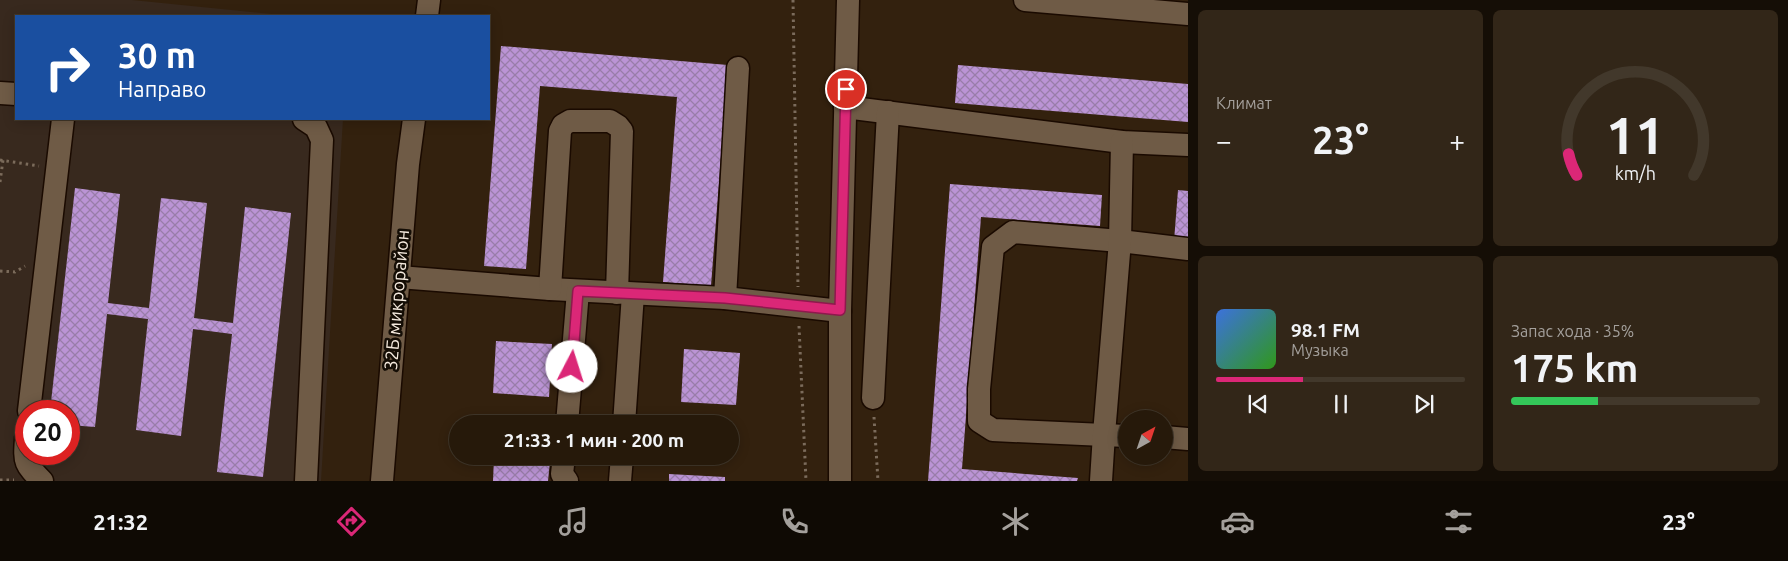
<!DOCTYPE html>
<html lang="ru">
<head>
<meta charset="utf-8">
<style>
	body { margin:0; font-family:Ubuntu,sans-serif; background:#322618; color:#f1f3f6; height:100vh; display:flex; flex-direction:column; font-size:19px; white-space:nowrap }
	* { box-sizing:border-box; margin:0 }
	p { font-size:16px; color:#a4a09c }
	.icon { flex:none; width:28px; height:28px; fill:none; stroke:currentColor; stroke-width:2; stroke-linecap:round; stroke-linejoin:round }
	.map { position:relative; flex:1; overflow:hidden }
	.panel { display:flex; flex-direction:column; gap:10px; padding:10px; background:#150e06; width:600px }
	.panel>* { flex:none }
	.guide { position:absolute; left:15px; top:15px; width:475px; height:105px; border-radius:0px; box-shadow:0 2px 12px #0003,0 0 0 1px #42382b; background:#1a4fa0; color:#fff; overflow:hidden }
	.needle { width:32px; rotate:40deg }
	.tools { position:absolute; left:1118px; top:410px; display:grid; gap:10px }
	.tools a { display:grid; place-items:center; width:55px; height:55px; border-radius:50%; background:#26190a; box-shadow:0 2px 12px #0003,0 0 0 1px #42382b; font-size:25px }
	.speed { position:absolute; left:15px; top:400px; display:flex; gap:10px; font-size:25px; font-weight:700; text-align:center }
	.speed>* { display:grid; place-content:center; width:65px; height:65px; border-radius:50%; background:#26190a; box-shadow:0 2px 12px #0003,0 0 0 1px #42382b; line-height:1 }
	.speed .limit { border:8px solid #d22; background:#fff; color:#111 }
	.pin { position:absolute; display:grid; place-items:center; width:42px; height:42px; color:#fff; margin:-21px; border:2px solid #fff; border-radius:50%; box-shadow:0 1px 5px #0007 }
	.me { position:absolute; width:55px; margin:-28px; rotate:5deg; stroke-linejoin:round; filter:drop-shadow(0 0 4px #0008) }
	.turn { display:flex; align-items:center; gap:18px; height:105px; padding:0 20px; font-size:22px }
	.turn .icon { width:65px; height:65px; stroke-width:2.5 }
	.turn b { display:block; font-size:35px; line-height:42px }
	.big { font-size:38px; font-weight:600; line-height:1.1 }
	.panel .widget { flex:1; display:flex; flex-direction:column; justify-content:center; gap:8px; min-width:0; padding:0 18px; border-radius:8px; background:#322618 }
	.panel .dial { align-items:center; gap:0 }
	.dial svg { height:130px; overflow:visible; fill:none; stroke:#42382b; stroke-width:7; stroke-linecap:round; text-anchor:middle }
	.dial text { fill:#f1f3f6; stroke:none }
	.song { display:flex; align-items:center; gap:15px }
	.cover { width:60px; height:60px; border-radius:8px; background:linear-gradient(135deg,hsl(220 70% 55%),hsl(110 70% 35%)) }
	.played { height:5px; border-radius:2px; background:linear-gradient(90deg,#db2777 35%,#42382b 35%) }
	.keys { display:flex; justify-content:space-around; direction:ltr }
	.heat { display:flex; justify-content:space-between; align-items:center; font-size:28px; direction:ltr }
	.charge { height:8px; border-radius:4px; background:linear-gradient(90deg,#34c759 35%,#42382b 0) }
	.panel .tiles { flex:1; display:grid; gap:10px; grid-template-columns:repeat(2,1fr) }
	.trip { position:absolute; left:449px; top:415px; width:290px; height:50px; border-radius:25px; background:#26190a; box-shadow:0 2px 12px #0003,0 0 0 1px #42382b; font-weight:600; line-height:50px; text-align:center }
	.tab-bar { display:flex; height:80px; justify-content:space-around; align-items:center; background:#0f0a04; color:#a4a09c }
	.tab-bar .icon { width:35px; height:35px }
	.tab-bar .on { color:#db2777 }
	.tab-bar b { font-size:22px; color:#f1f3f6 }
	main { display:flex; flex:1; min-height:0 }
	.map>svg:first-child { display:block }
</style>
</head>
<body>
<main>
<div class="map">
<svg width="1188" height="481" viewBox="0 0 1188 481">
	<defs>
		<pattern id="building-cross-hatch" width="8" height="8" patternUnits="userSpaceOnUse" patternTransform="scale(1.25)"><rect width="8" height="8" fill="#bb94d5"/><path d="M0 0l8 8M0 8l8-8" fill="none" stroke="#997da9"/></pattern>
	</defs>
	<rect width="100%" height="100%" fill="#33210e"/>
	<!-- education -->
	<path fill="#38291e" fill-rule="evenodd" d="M0 0H132L292 16H16V119H343L321 481H0ZM26 411H69V454H26Z"/>
	<!-- building -->
	<g fill="url(#building-cross-hatch)">
		<polygon points="501,46 728,65 711,286 663,282 677,97 540,86 526,269 484,266"/>
		<polygon points="958,65 1188,84 1188,122 955,103"/>
		<polygon points="950,184 1102,195 1100,226 981,217 962,469 1078,478 1077,481 928,481"/>
		<polygon points="75,188 120,194 108,303 149,308 161,198 207,203 194,318 233,323 245,207 291,213 263,477 217,472 232,334 193,329 181,436 136,430 148,319 107,314 95,427 69,425 69,411 50,411"/>
		<polygon points="1178,190 1188,191 1188,242 1174,241"/>
		<polygon points="496,341 552,344 549,397 493,393"/>
		<polygon points="684,349 740,353 736,405 681,402"/>
		<polygon points="494,457 550,461 548,481 493,481"/>
		<polygon points="669,474 725,477 725,481 669,481"/>
	</g>
	<g fill="none" stroke-linecap="round" stroke-linejoin="round">
		<defs>
			<g id="minor">
				<polyline points="1025,0 1188,14"/>
				<polyline points="427,16 429,0"/>
				<polyline points="0,93 16,94"/>
				<polyline points="845,107 1122,142 1188,145"/>
				<polyline points="304,119 316,127 322,140 306,481"/>
				<polyline points="399,277 550,289 725,298 840,311"/>
				<polyline points="550,289 560,131 563,125 570,121 610,121 618,126 622,131 617,293"/>
				<polyline points="725,298 738,68"/>
				<polyline points="873,398 888,112"/>
				<polyline points="29,411 63,119"/>
				<polyline points="567,424 578,291"/>
				<polyline points="624,424 633,294"/>
				<polyline points="1126,436 993,430 979,421 979,389 993,247 1013,232 1120,241 1188,249"/>
				<polyline points="1164,437 1188,439"/>
				<path d="M26 439C24 463 25 464 42 481"/>
				<polyline points="564,456 562,474 567,481"/>
				<polyline points="382,481 408,164 414,119"/>
				<polyline points="620,481 622,456"/>
				<polyline points="840,481 840,311 848,0"/>
				<polyline points="1101,481 1104,434 1120,241 1122,142"/>
			</g>
		</defs>
		<!-- minor casing -->
		<use href="#minor" stroke="#1a0a00" stroke-width="25"/>
		<!-- path -->
		<g stroke="#7b6b5b" stroke-width="3" stroke-dasharray="2.5 4" stroke-linecap="butt">
			<polyline points="793,0 798,287"/>
			<polyline points="0,160 39,166"/>
			<polyline points="0,182 3,160"/>
			<polyline points="0,271 15,272 25,266"/>
			<polyline points="799,326 806,481"/>
			<polyline points="874,417 878,481"/>
			<polyline points="0,480 14,480"/>
		</g>
		<!-- minor -->
		<use href="#minor" stroke="#6f5b46" stroke-width="22"/>
	</g>
	<g fill="none" stroke-linecap="round" stroke-linejoin="round">
		<defs>
			<polyline id="route" points="572,367 578,291 725,298 840,310 846,89"/>
		</defs>
		<!-- route casing -->
		<use href="#route" stroke="#8e194d" stroke-width="12"/>
		<!-- route -->
		<use href="#route" stroke="#db2777" stroke-width="9"/>
	</g>
	<g text-anchor="middle" stroke-width="5" stroke-linejoin="round" paint-order="stroke">
		<!-- street labels -->
		<g font-size="18" fill="#f5eade" stroke="#140d05">
			<text transform="translate(397 300) rotate(-85)" y="6">32Б микрорайон</text>
		</g>
	</g>
</svg>
<div class="tools">
<a><svg class="needle" viewBox="-14 -14 28 28"><path d="M0-13l5 13h-10z" fill="#e53935"/><path d="M0 13l5-13h-10z" fill="#a4a09c"/></svg></a>
</div>
<div class="speed"><div class="limit">20</div></div>
<div class="pin" style="left:846px;top:89px;background:#d93025"><svg class="icon" aria-label="arrive" viewBox="0 0 24 24"><path d="M6 21V4h12l-3 4 3 4H6"/></svg></div>
<svg class="me" style="left:572px;top:367px" viewBox="-20 -20 40 40"><circle r="19" fill="#fff"/><path d="M0-13L10 11 0 6-10 11z" fill="#db2777"/></svg>
<div class="trip">21:33 · 1 мин · 200 m</div>
<div class="guide">
<div class="turn"><svg class="icon" aria-label="right" viewBox="0 0 24 24"><path d="M7 20v-9h11M14 6l5 5-5 5"/></svg><div><b>30 m</b>Направо</div></div>
</div>
</div>
<section class="panel">
<div class="tiles">
<div class="widget"><p>Климат</p>
<div class="heat"><a>−</a><b class="big">23°</b><a>+</a></div>
</div>
<div class="widget dial"><svg viewBox="0 0 100 80">
<path d="M14 69A42 42 0 1 1 86 69"/>
<path d="M14 69A42 42 0 0 1 9 56" stroke="#db2777"/>
<text x="50" y="56" font-size="32" font-weight="700">11</text>
<text x="50" y="72" font-size="11">km/h</text>
</svg></div>
<div class="widget">
<div class="song"><i class="cover"></i><div><b>98.1 FM</b><p>Музыка</p></div></div>
<div class="played"></div>
<div class="keys"><svg class="icon" aria-label="previous" viewBox="0 0 24 24"><path d="M18 5L8 12l10 7zM5 5v14"/></svg><svg class="icon" aria-label="pause" viewBox="0 0 24 24"><path d="M8 5v14M16 5v14"/></svg><svg class="icon" aria-label="next" viewBox="0 0 24 24"><path d="M6 5l10 7-10 7zM19 5v14"/></svg></div>
</div>
<div class="widget"><p>Запас хода · 35%</p><b class="big">175 km</b><div class="charge"></div></div>
</div>
</section>
</main>
<nav class="tab-bar">
<b>21:32</b>
<svg class="icon on" aria-label="directions" viewBox="0 0 24 24"><path d="M12 3l9 9-9 9-9-9zM9 14v-3h6M13 9l2 2-2 2"/></svg>
<svg class="icon" aria-label="music" viewBox="0 0 24 24"><path d="M9 18V5l10-2v13"/><circle cx="6" cy="18" r="3"/><circle cx="16" cy="16" r="3"/></svg>
<svg class="icon" aria-label="phone" viewBox="0 0 24 24"><path d="M5 4h4l2 5-3 2q2 4 5 5l2-3 5 2v4C11 20 4 13 5 4z"/></svg>
<svg class="icon" aria-label="climate" viewBox="0 0 24 24"><path d="M12 3v18M4 7l16 10M4 17L20 7"/></svg>
<svg class="icon" aria-label="car" viewBox="0 0 24 24"><path d="M5 17H2v-5l4-1 3-4h7l3 4 3 1v5h-3M9 17h6M6 11h13"/><circle cx="7" cy="17" r="2"/><circle cx="17" cy="17" r="2"/></svg>
<svg class="icon" aria-label="filters" viewBox="0 0 24 24"><path d="M4 7h16M4 17h16"/><circle cx="9" cy="7" r="2"/><circle cx="15" cy="17" r="2"/></svg>
<b>23°</b>
</nav>
</body>
</html>
